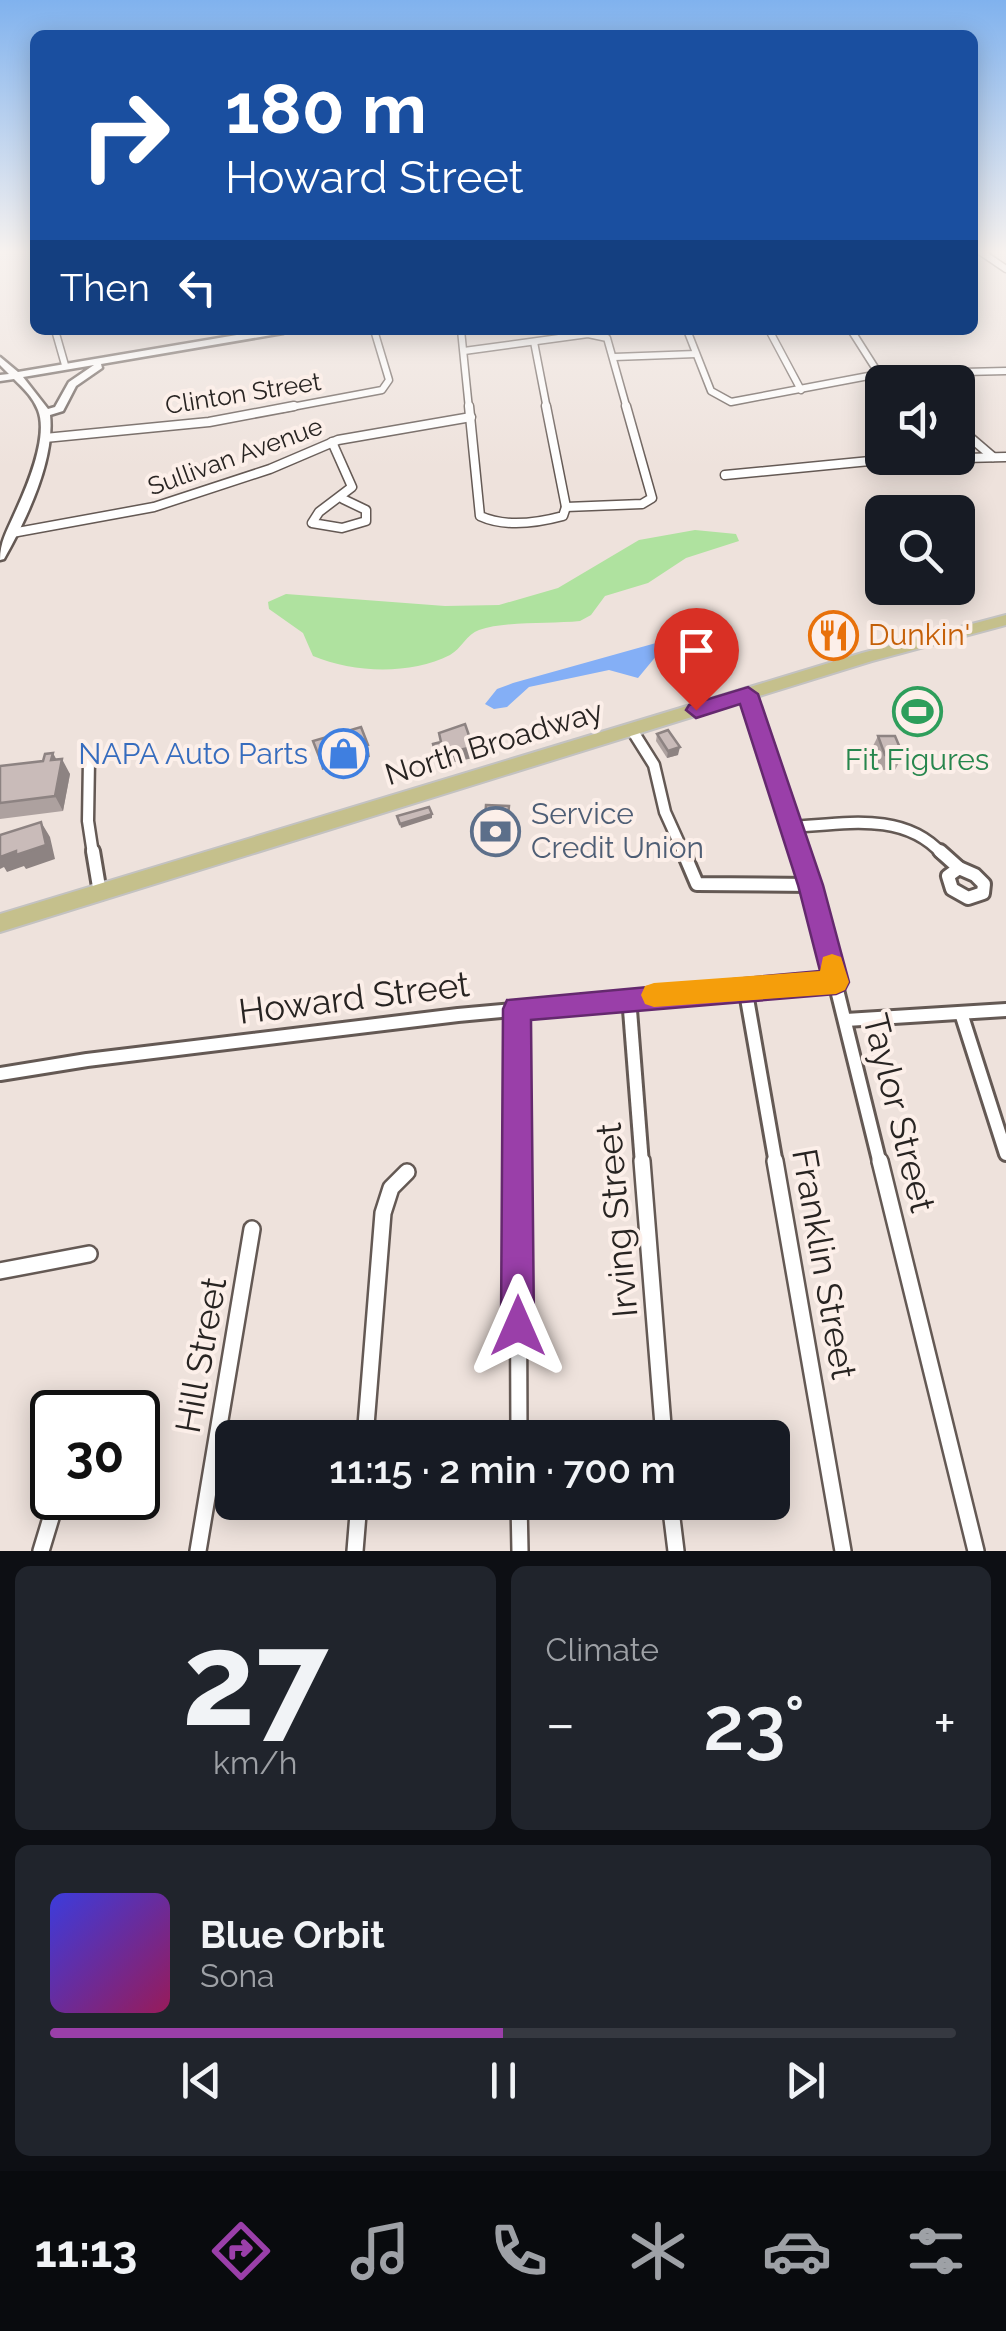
<!DOCTYPE html>
<html lang="en">
<head>
<meta charset="utf-8">
<style>
	body { margin:0; font-family:Raleway,sans-serif; background:#20242c; color:#f1f3f6; height:100vh; display:flex; flex-direction:column; font-size:38px; white-space:nowrap }
	* { box-sizing:border-box; margin:0 }
	p { font-size:32px; color:#9ea1a6 }
	.icon { flex:none; width:55px; height:55px; fill:none; stroke:currentColor; stroke-width:2; stroke-linecap:round; stroke-linejoin:round }
	.map { position:relative; height:1551px; overflow:hidden }
	.panel { display:flex; flex-direction:column; gap:15px; padding:15px; background:#0d0f14; flex:1 }
	.panel>* { flex:none }
	.top-card { position:absolute; left:30px; top:30px; width:948px; height:305px; border-radius:15px; box-shadow:0 5px 25px #0003; background:#1a4fa0; color:#fff; overflow:hidden }
	.controls { position:absolute; left:865px; top:365px; display:grid; gap:20px }
	.controls a { display:grid; place-items:center; width:110px; height:110px; border-radius:15px; background:#171b24; box-shadow:0 5px 25px #0003; font-size:50px }
	.speed { position:absolute; left:30px; top:1390px; display:flex; gap:20px; font-size:50px; font-weight:700; text-align:center }
	.speed>* { display:grid; place-content:center; width:130px; height:130px; border-radius:50%; background:#171b24; box-shadow:0 5px 25px #0003; line-height:1 }
	.speed .limit { border:5px solid #111; border-radius:15px; background:#fff; color:#111 }
	.pin { position:absolute; display:grid; place-items:center; width:85px; height:85px; color:#fff; margin:-102px -42px; border-radius:50% 50% 50% 0; rotate:-45deg; box-shadow:0 0 10px #0007 }
	.pin .icon { rotate:45deg }
	.me { position:absolute; width:110px; margin:-55px; rotate:0deg; stroke-linejoin:round; filter:drop-shadow(0 0 8px #0008) }
	.turn { display:flex; align-items:center; gap:35px; height:210px; padding:0 30px; font-size:45px }
	.turn .icon { width:130px; height:130px; stroke-width:2.5 }
	.turn b { display:block; font-size:70px; line-height:85px }
	.then { display:flex; align-items:center; height:95px; padding:0 30px; background:#0003; gap:20px; font-size:38px }
	.big { font-size:75px; font-weight:600; line-height:1.1 }
	.panel .card { flex:1; display:flex; flex-direction:column; justify-content:center; gap:15px; min-width:0; padding:0 35px; border-radius:15px; background:#20242c }
	.panel .dial { align-items:center; gap:0 }
	.dial b { font-size:130px; line-height:1 }
	.song { display:flex; align-items:center; gap:30px }
	.cover { width:120px; height:120px; border-radius:15px; background:linear-gradient(135deg,hsl(240 70% 55%),hsl(330 70% 35%)) }
	.played { height:10px; border-radius:5px; background:linear-gradient(90deg,#9a3fa9 50%,#363941 50%) }
	.keys { display:flex; justify-content:space-around; direction:ltr }
	.heat { display:flex; justify-content:space-between; align-items:center; font-size:55px; direction:ltr }
	.panel .tiles { flex:1; display:grid; gap:15px; grid-template-columns:1fr 1fr }
	.card:last-child { grid-column:span 2 }
	.trip { position:absolute; left:215px; top:1420px; width:575px; height:100px; border-radius:15px; background:#171b24; box-shadow:0 5px 25px #0003; font-weight:600; line-height:100px; text-align:center }
	.dock { display:flex; height:160px; justify-content:space-around; align-items:center; background:#090b0e; color:#9ea1a6 }
	.dock .icon { width:70px; height:70px }
	.dock .active { color:#9a3fa9 }
	.dock b { font-size:45px; color:#f1f3f6 }
	.map>svg:first-child { display:block }
</style>
</head>
<body>
<div class="map">
<svg width="1006" height="1551" viewBox="0 0 1006 1551">
	<rect width="100%" height="100%" fill="#eee2dc"/>
	<!-- green -->
	<path fill="#afe29f" d="M695 530 736 534 739 541 686 558 648 583 605 596 591 615 580 621C551 624 505 621 479 630 467 634 461 649 450 655 410 675 354 673 313 656L303 633 269 609 268 602 286 594 445 606 499 605 558 588 639 540Z"/>
	<!-- water -->
	<polygon fill="#84aff6" points="656,643 662,649 638,678 609,670 529,687 507,707 494,709 485,704 497,689 513,683"/>
	<g fill="none" stroke-linecap="round" stroke-linejoin="round">
		<defs>
			<g id="street-far4">
				<polyline points="978,250 1006,269"/>
				<polyline points="55,330 65,365"/>
				<polyline points="461,330 469,409"/>
				<polyline points="687,330 711,391 731,402 879,374 1006,371"/>
				<polyline points="769,330 801,390"/>
				<polyline points="851,330 879,374"/>
				<polyline points="534,342 547,409"/>
				<polyline points="464,351 588,334 607,338 627,409"/>
				<polyline points="614,357 696,354"/>
				<polyline points="281,409 382,390 389,380 374,330"/>
			</g>
			<g id="street-far3">
				<path d="M469 406 480 516C506 528 537 523 563 516L566 507"/>
				<polyline points="546,406 566,507"/>
				<polyline points="958,427 993,457"/>
				<polyline points="45,438 209,422 294,406"/>
				<polyline points="332,442 352,487 319,512 312,523 342,528 366,521 366,510 343,499"/>
				<polyline points="725,475 880,460 1006,457"/>
				<polyline points="566,507 642,504 652,498 626,406"/>
				<polyline points="12,533 154,507 270,469 338,440 471,417"/>
			</g>
			<g id="street-far2">
				<polyline points="747,694 798,854"/>
				<polyline points="632,730 654,765 665,812 684,854"/>
				<polyline points="89,760 88,821 93,854"/>
				<path d="M792 827C844 824 904 811 942 854"/>
			</g>
			<g id="street-far1">
				<polyline points="93,851 100,893"/>
				<polyline points="683,851 697,884 811,885"/>
				<polyline points="797,851 821,925 880,1164"/>
				<polyline points="940,851 959,868"/>
				<polygon points="959,868 975,875 984,884 983,893 968,898 952,889 948,876"/>
				<polyline points="745,987 776,1164"/>
				<polyline points="629,997 642,1164"/>
				<polyline points="517,1009 518,1164"/>
				<polyline points="961,1013 1006,1154"/>
				<polyline points="846,1020 1006,1010"/>
				<polyline points="0,1074 87,1060 458,1015 836,981"/>
			</g>
			<g id="street">
				<polyline points="518,1161 519,1438"/>
				<polyline points="642,1161 664,1438"/>
				<polyline points="775,1161 843,1551"/>
				<polyline points="880,1161 976,1551"/>
				<polyline points="0,1271 89,1254"/>
				<polyline points="365,1438 383,1213 391,1188 407,1172"/>
				<polyline points="519,1502 520,1551"/>
				<polyline points="670,1502 676,1551"/>
				<polyline points="41,1551 57,1498"/>
				<polyline points="198,1551 252,1229"/>
				<polyline points="355,1551 359,1502"/>
			</g>
			<path id="secondary" d="M267 330H288L283 333 101 364 102 368 76 386 63 411 50 415C55 460 26 520 4 559L0 560C0 542 7 531 14 515 26 489 49 437 38 410 33 397 23 388 14 379L0 381V375L9 374 0 365V357L18 372ZM94 365 69 382 55 407 48 409 23 377Z"/>
			<polygon id="primary" points="1006,615 1006,625 872,661 0,932 0,914 862,653"/>
		</defs>
		<!-- street-far4 casing -->
		<use href="#street-far4" stroke="#645954" stroke-width="9"/>
		<!-- street-far3 casing -->
		<use href="#street-far3" stroke="#645954" stroke-width="11"/>
		<!-- street-far2 casing -->
		<use href="#street-far2" stroke="#645954" stroke-width="15"/>
		<!-- street-far1 casing -->
		<use href="#street-far1" stroke="#645954" stroke-width="18"/>
		<!-- street casing -->
		<use href="#street" stroke="#645954" stroke-width="20"/>
		<!-- secondary casing -->
		<use href="#secondary" stroke="#645954" stroke-width="5"/>
		<!-- primary casing -->
		<use href="#primary" stroke="#c3c2c1" stroke-width="4"/>
		<!-- street-far4 -->
		<use href="#street-far4" stroke="#fff" stroke-width="6"/>
		<!-- street-far3 -->
		<use href="#street-far3" stroke="#fff" stroke-width="8"/>
		<!-- street-far2 -->
		<use href="#street-far2" stroke="#fff" stroke-width="10"/>
		<!-- street-far1 -->
		<use href="#street-far1" stroke="#fff" stroke-width="12"/>
		<!-- street -->
		<use href="#street" stroke="#fff" stroke-width="15"/>
		<!-- secondary -->
		<use href="#secondary" fill="#fff" fill-rule="evenodd"/>
		<!-- primary -->
		<use href="#primary" fill="#c5c08c" fill-rule="evenodd"/>
	</g>
	<!-- wall -->
	<g fill="#ada19f">
		<polygon points="657,734 678,755 667,758 656,741"/>
		<polygon points="878,736 903,755 895,770 878,770 871,750"/>
		<polygon points="56,760 70,774 63,811 0,819 0,766"/>
		<polygon points="509,806 506,846 484,844 484,834"/>
	</g>
	<!-- shaded-wall -->
	<g fill="#8d8382">
		<polygon points="368,745 370,757 322,770 320,759"/>
		<polygon points="473,747 473,758 437,766 436,755"/>
		<polygon points="680,747 678,755 667,758 668,751"/>
		<polygon points="53,753 61,768 62,759 70,774 63,811 55,796 51,760"/>
		<polygon points="432,814 432,818 401,828 400,824"/>
		<polygon points="41,822 50,837 55,859 26,869 24,866 7,872 4,867 0,869 0,857"/>
	</g>
	<!-- building -->
	<g fill="#c9bbb9" stroke="#8d8382" stroke-width="2.5">
		<polygon points="465,724 473,747 436,755 433,744 441,742 439,733"/>
		<polygon points="361,727 368,745 320,759 313,741"/>
		<polygon points="668,730 680,747 668,751 657,734"/>
		<polygon points="878,736 895,736 903,755 885,755"/>
		<polygon points="53,753 51,760 62,759 55,796 0,803 0,766 43,761 45,754"/>
		<polygon points="486,805 509,806 506,835 484,834"/>
		<polygon points="429,807 432,814 400,824 397,816"/>
		<polygon points="41,822 46,845 16,855 16,851 0,857 0,835"/>
	</g>
	<!-- sky -->
	<linearGradient id="sky" x2="0" y2="1"><stop stop-color="#80b2ee"/><stop offset="0.54" stop-color="#f7f2ef"/><stop offset="1" stop-color="#f7f2ef" stop-opacity="0"/></linearGradient>
	<rect width="1006" height="467" fill="url(#sky)"/>
	<!-- route -->
	<polygon fill="#9a3fa9" stroke="#64296e" stroke-width="2.5" points="748,687 758,694 823,885 849,982 845,990 836,994 531,1020 534,1326 529,1337 518,1342 506,1337 501,1326 503,1009 507,1000 820,971 798,885 740,704 696,718 686,710 689,705"/>
	<!-- slow -->
	<polygon fill="#f59e0b" points="832,954 841,957 849,982 845,990 836,994 654,1007 645,1004 641,995 645,986 654,983 820,971 823,957"/>
	<!-- icons -->
	<defs>
		<symbol id="restaurant-ring" viewBox="-11 -11 22 22"><circle r="9.5" fill="#fcefe9" stroke="#e8710a" stroke-width="1.5"/><path d="M-5-6h1v4h1v-4h1v4h1v-4h1v5L-1.5 .5V6h-2V.5L-5-1ZM5-6V6H3V1.5H1.5Q1.5-4 5-6Z" fill="#e8710a"/></symbol>
		<symbol id="stadium-ring" viewBox="-11 -11 22 22"><circle r="9.5" fill="#fcefe9" stroke="#2e9e5b" stroke-width="1.5"/><path d="M0-5a6.5 5 0 1 0 0 10a6.5 5 0 1 0 0-10ZM-3.5-1.8h7v3.6h-7Z" fill="#2e9e5b"/></symbol>
		<symbol id="shop-ring" viewBox="-11 -11 22 22"><circle r="9.5" fill="#fcefe9" stroke="#3f7fe0" stroke-width="1.5"/><path d="M-5-2.5h2.3a2.7 3.5 0 0 1 5.4 0H5L5.5 6h-11ZM-1.5-2.5h3a1.5 2.3 0 0 0-3 0Z" fill="#3f7fe0"/></symbol>
		<symbol id="bank-ring" viewBox="-11 -11 22 22"><circle r="9.5" fill="#fcefe9" stroke="#5c6f8a" stroke-width="1.5"/><path d="M-6-4H6V4H-6ZM0-2.3a2.3 2.3 0 1 0 0 4.6a2.3 2.3 0 1 0 0-4.6Z" fill="#5c6f8a"/></symbol>
	</defs>
	<g fill-rule="evenodd">
		<use href="#restaurant-ring" x="806" y="608" width="55" height="55"/>
		<use href="#stadium-ring" x="890" y="684" width="55" height="55"/>
		<use href="#shop-ring" x="316" y="726" width="55" height="55"/>
		<use href="#bank-ring" x="468" y="804" width="55" height="55"/>
	</g>
	<g text-anchor="middle" stroke-width="8" stroke-linejoin="round" paint-order="stroke">
		<!-- far-street labels -->
		<g font-size="25" fill="#282422" stroke="#fcefe9">
			<text transform="translate(243 393) rotate(-9)" y="9">Clinton Street</text>
			<text transform="translate(235 456) rotate(-20)" y="9">Sullivan Avenue</text>
		</g>
		<!-- food labels -->
		<g font-size="30" fill="#c56008" stroke="#fcefe9" text-anchor="start">
			<text x="868" y="645">Dunkin'</text>
		</g>
		<!-- street labels -->
		<g font-size="30" fill="#282422" stroke="#fcefe9">
			<text transform="translate(494 743) rotate(-17)" y="10">North Broadway</text>
		</g>
		<!-- shop labels -->
		<g font-size="30" fill="#366cbe" stroke="#fcefe9" text-anchor="end">
			<text x="308" y="764">NAPA Auto Parts</text>
		</g>
		<!-- leisure labels -->
		<g font-size="30" fill="#27864d" stroke="#fcefe9">
			<text x="917" y="770">Fit Figures</text>
		</g>
		<!-- service labels -->
		<g font-size="30" fill="#4e5e75" stroke="#fcefe9" text-anchor="start">
			<text x="531" y="824">Service<tspan x="531" dy="34">Credit Union</tspan></text>
		</g>
		<!-- near-street labels -->
		<g font-size="35" fill="#282422" stroke="#fcefe9">
			<text transform="translate(354 998) rotate(-7)" y="12">Howard Street</text>
			<text transform="translate(899 1113) rotate(76)" y="12">Taylor Street</text>
			<text transform="translate(617 1220) rotate(-95)" y="12">Irving Street</text>
			<text transform="translate(824 1264) rotate(80)" y="12">Franklin Street</text>
			<text transform="translate(201 1355) rotate(-80)" y="12">Hill Street</text>
		</g>
	</g>
</svg>
<div class="controls">
<a><svg class="icon" aria-label="sound" viewBox="0 0 24 24"><path d="M4 9h4l5-4v14l-5-4H4zM17 9q2 3 0 6"/></svg></a>
<a><svg class="icon" aria-label="search" viewBox="0 0 24 24"><circle cx="10" cy="10" r="6"/><path d="M15 15l6 6"/></svg></a>
</div>
<div class="speed"><div class="limit">30</div></div>
<div class="pin" style="left:696px;top:710px;background:#d93025"><svg class="icon" aria-label="arrive" viewBox="0 0 24 24"><path d="M6 21V4h12l-3 4 3 4H6"/></svg></div>
<svg class="me" style="left:518px;top:1326px" viewBox="-20 -20 40 40"><path d="M0-17L14 15 0 8-14 15z" fill="#9a3fa9" stroke="#fff" stroke-width="4"/></svg>
<div class="trip">11:15 · 2 min · 700 m</div>
<div class="top-card">
<div class="turn"><svg class="icon" aria-label="right" viewBox="0 0 24 24"><path d="M7 20v-9h11M14 6l5 5-5 5"/></svg><div><b>180 m</b>Howard Street</div></div>
<div class="then">Then<svg class="icon" aria-label="left" viewBox="0 0 24 24"><path d="M17 20v-9H6M10 6l-5 5 5 5"/></svg></div>
</div>
</div>
<section class="panel">
<div class="tiles">
<div class="card dial"><b>27</b><p>km/h</p></div>
<div class="card"><p>Climate</p>
<div class="heat"><a>−</a><b class="big">23°</b><a>+</a></div>
</div>
<div class="card">
<div class="song"><i class="cover"></i><div><b>Blue Orbit</b><p>Sona</p></div></div>
<div class="played"></div>
<div class="keys"><svg class="icon" aria-label="previous" viewBox="0 0 24 24"><path d="M18 5L8 12l10 7zM5 5v14"/></svg><svg class="icon" aria-label="pause" viewBox="0 0 24 24"><path d="M8 5v14M16 5v14"/></svg><svg class="icon" aria-label="next" viewBox="0 0 24 24"><path d="M6 5l10 7-10 7zM19 5v14"/></svg></div>
</div>
</div>
</section>
<nav class="dock">
<b>11:13</b>
<svg class="icon active" aria-label="directions" viewBox="0 0 24 24"><path d="M12 3l9 9-9 9-9-9zM9 14v-3h6M13 9l2 2-2 2"/></svg>
<svg class="icon" aria-label="music" viewBox="0 0 24 24"><path d="M9 18V5l10-2v13"/><circle cx="6" cy="18" r="3"/><circle cx="16" cy="16" r="3"/></svg>
<svg class="icon" aria-label="phone" viewBox="0 0 24 24"><path d="M5 4h4l2 5-3 2q2 4 5 5l2-3 5 2v4C11 20 4 13 5 4z"/></svg>
<svg class="icon" aria-label="climate" viewBox="0 0 24 24"><path d="M12 3v18M4 7l16 10M4 17L20 7"/></svg>
<svg class="icon" aria-label="car" viewBox="0 0 24 24"><path d="M5 17H2v-5l4-1 3-4h7l3 4 3 1v5h-3M9 17h6M6 11h13"/><circle cx="7" cy="17" r="2"/><circle cx="17" cy="17" r="2"/></svg>
<svg class="icon" aria-label="filters" viewBox="0 0 24 24"><path d="M4 7h16M4 17h16"/><circle cx="9" cy="7" r="2"/><circle cx="15" cy="17" r="2"/></svg>
</nav>
</body>
</html>
